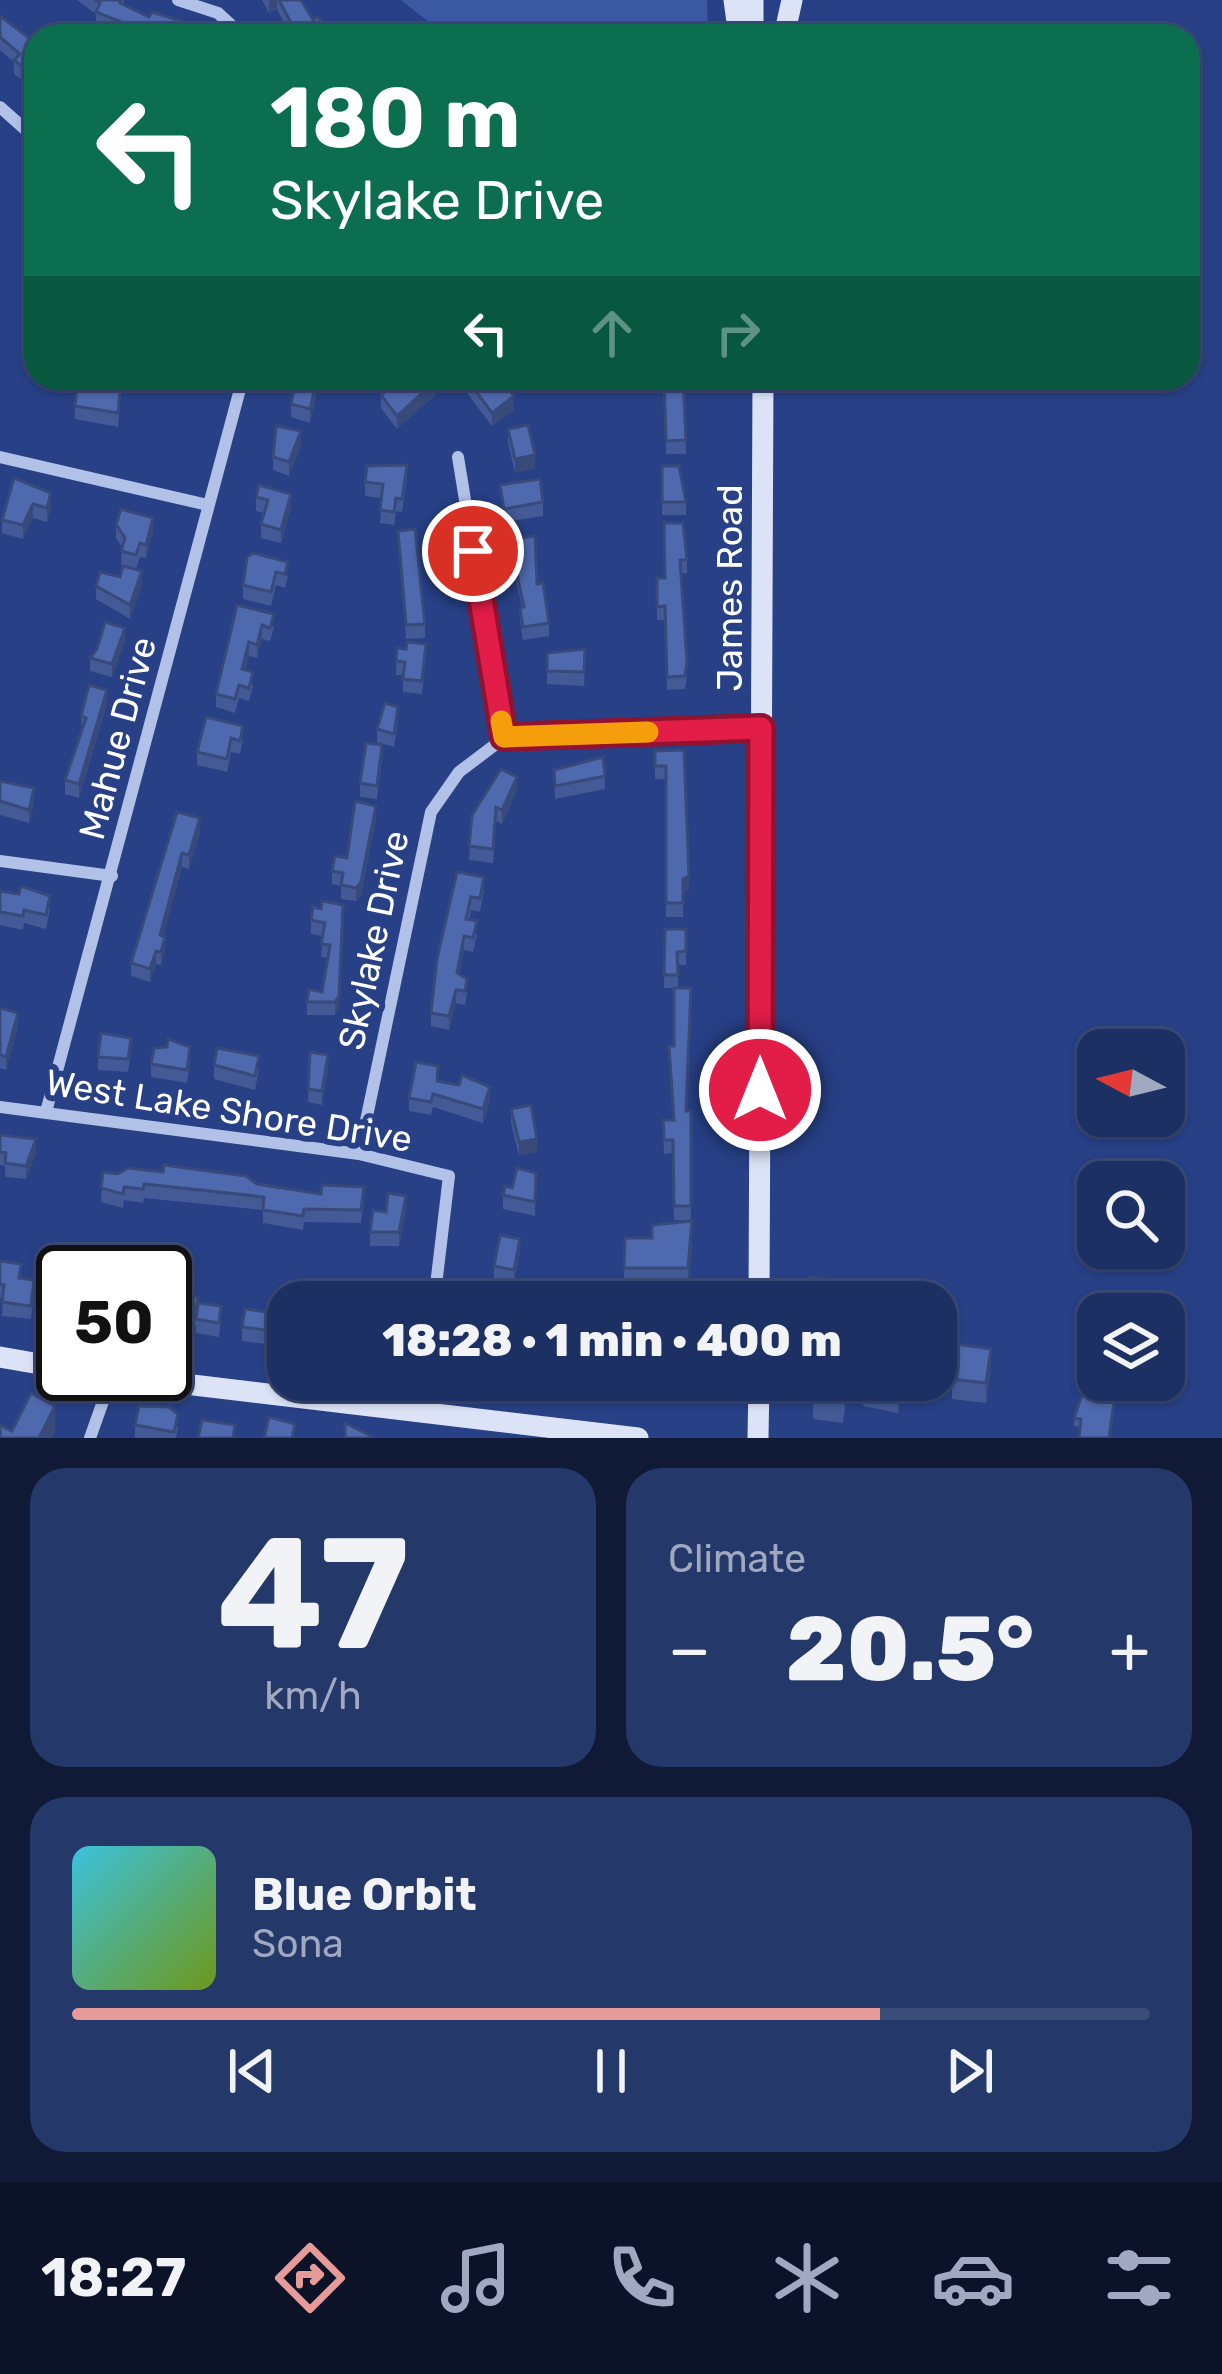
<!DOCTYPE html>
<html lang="en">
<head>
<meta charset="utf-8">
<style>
	body { margin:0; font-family:Rubik,sans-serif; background:#25386a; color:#f1f3f6; height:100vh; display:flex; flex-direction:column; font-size:45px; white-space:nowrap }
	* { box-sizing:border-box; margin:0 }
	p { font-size:39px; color:#a0a9bf }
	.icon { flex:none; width:66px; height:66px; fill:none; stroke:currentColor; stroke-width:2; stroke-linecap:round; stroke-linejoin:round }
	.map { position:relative; height:1438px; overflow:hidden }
	.side { display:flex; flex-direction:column; gap:30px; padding:30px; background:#101a37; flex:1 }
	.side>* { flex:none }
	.guide { position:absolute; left:24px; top:24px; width:1176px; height:366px; border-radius:36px; box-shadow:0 3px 9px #0004,0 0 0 3px #3b4b78; background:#0b6e4f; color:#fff; overflow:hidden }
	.needle { width:78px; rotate:277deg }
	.fabs { position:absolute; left:1077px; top:1029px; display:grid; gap:24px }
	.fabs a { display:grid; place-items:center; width:108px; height:108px; border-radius:24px; background:#1d3064; box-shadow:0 3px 9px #0004,0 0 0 3px #3b4b78; font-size:60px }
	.speed { position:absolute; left:36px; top:1245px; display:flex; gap:24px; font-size:60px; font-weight:700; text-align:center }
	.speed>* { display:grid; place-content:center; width:156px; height:156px; border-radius:50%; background:#1d3064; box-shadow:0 3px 9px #0004,0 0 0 3px #3b4b78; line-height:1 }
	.speed .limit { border:6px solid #111; border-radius:18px; background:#fff; color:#111 }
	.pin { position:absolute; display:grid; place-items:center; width:102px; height:102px; color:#fff; margin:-51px; border:6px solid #fff; border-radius:50%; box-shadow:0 3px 12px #0007 }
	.me { position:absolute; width:132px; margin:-66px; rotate:0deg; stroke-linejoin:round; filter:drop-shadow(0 0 9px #0008) }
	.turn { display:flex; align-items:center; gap:42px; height:252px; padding:0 48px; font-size:54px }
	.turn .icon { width:156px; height:156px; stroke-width:2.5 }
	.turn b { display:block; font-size:84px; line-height:102px }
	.lanes { display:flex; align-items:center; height:114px; padding:0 48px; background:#0003; justify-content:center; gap:60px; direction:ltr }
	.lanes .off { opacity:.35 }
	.big { font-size:90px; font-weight:800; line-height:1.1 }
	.side .widget { flex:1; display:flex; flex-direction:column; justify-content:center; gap:18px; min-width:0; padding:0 42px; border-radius:36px; background:#25386a }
	.side .dial { align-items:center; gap:0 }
	.dial b { font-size:156px; line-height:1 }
	.song { display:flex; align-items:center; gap:36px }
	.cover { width:144px; height:144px; border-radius:18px; background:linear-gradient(135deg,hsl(190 70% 55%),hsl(80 70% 35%)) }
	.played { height:12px; border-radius:6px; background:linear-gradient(90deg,#e69b98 75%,#3b4b78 75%) }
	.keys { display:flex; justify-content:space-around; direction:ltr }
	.heat { display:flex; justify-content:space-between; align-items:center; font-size:66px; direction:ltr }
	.side .tiles { flex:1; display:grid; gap:30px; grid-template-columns:1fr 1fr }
	.widget:last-child { grid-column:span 2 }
	.trip { position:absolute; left:267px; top:1281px; width:690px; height:120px; border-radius:36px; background:#1d3064; box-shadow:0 3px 9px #0004,0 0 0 3px #3b4b78; font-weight:800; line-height:120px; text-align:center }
	.dock { display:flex; height:192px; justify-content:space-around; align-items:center; background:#0c1328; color:#a0a9bf }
	.dock .icon { width:84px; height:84px }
	.dock .current { color:#e69b98 }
	.dock b { font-size:54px; color:#f1f3f6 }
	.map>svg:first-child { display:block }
</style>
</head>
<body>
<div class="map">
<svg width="1222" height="1438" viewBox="0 0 1222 1438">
	<rect width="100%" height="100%" fill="#274086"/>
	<!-- green -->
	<polygon fill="#3b58a3" points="401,0 707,0 708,36 446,36"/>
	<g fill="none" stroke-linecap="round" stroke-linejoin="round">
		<!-- minor -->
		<g stroke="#b2c1e8" stroke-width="12">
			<polyline points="178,0 218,13 243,36"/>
			<polyline points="0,107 36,139"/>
			<polyline points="0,457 208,505"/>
			<polyline points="458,457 504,738"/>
			<polyline points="0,861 112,876"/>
			<polyline points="0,1107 359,1154 449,1176 434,1302"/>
			<polyline points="46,1112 243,378"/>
			<polyline points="359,1154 431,812 459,772 504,738 761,728"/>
			<polyline points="421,1413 425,1380"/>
			<polyline points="90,1438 112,1376"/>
		</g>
		<!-- secondary -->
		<g stroke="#dce3f7" stroke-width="21">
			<polyline points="734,0 739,36"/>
			<polyline points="753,0 753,36"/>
			<polyline points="784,36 792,0"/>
			<polyline points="759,1302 763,378"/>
			<polyline points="0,1357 63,1368"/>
			<polyline points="101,1374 638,1438"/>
			<polyline points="758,1438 759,1380"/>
		</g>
	</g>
	<!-- wall -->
	<g fill="#445a96">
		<polygon points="77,0 124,0 124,5 194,36 124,36 96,25 96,14"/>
		<polygon points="262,0 301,0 313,20 326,36 291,36 277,9 269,13"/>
		<polygon points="0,16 36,43 36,91 14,74 14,62 0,50"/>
		<polygon points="320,378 310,423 291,417 291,404"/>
		<polygon points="463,378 501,378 514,410 492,426 463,388"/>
		<polygon points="664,378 683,378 686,454 666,454"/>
		<polygon points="105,390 120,405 118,427 75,419 75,406"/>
		<polygon points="381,395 435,395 397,429 381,408"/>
		<polygon points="508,429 535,468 515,473 508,443"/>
		<polygon points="301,445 289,476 273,470 273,457"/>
		<polygon points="662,466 686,502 686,515 662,515"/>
		<polygon points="14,478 51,506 47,522 33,518 23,539 2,533 2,520"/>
		<polygon points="407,478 402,512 396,511 394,525 380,523 382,498 365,496 365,482"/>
		<polygon points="500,485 543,502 543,516 504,522"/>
		<polygon points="256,497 291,507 281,543 261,538 261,524 264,513 256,511"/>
		<polygon points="664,523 687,560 687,573 680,573 687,676 685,689 667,690 665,620 657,620 657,607 665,578"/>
		<polygon points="116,524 153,531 146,558 140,557 136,569 121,565 122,547 116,538"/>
		<polygon points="398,531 425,624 425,638 406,639"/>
		<polygon points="511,546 537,584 549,623 549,636 523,640 520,621 520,608 522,607 511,559"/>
		<polygon points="253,553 288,576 285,588 276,585 271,606 243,599 243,585"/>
		<polygon points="142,585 130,619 96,599 96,586"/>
		<polygon points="237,605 274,627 270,641 262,639 257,658 249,656 245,670 253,686 249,701 239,698 235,713 216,707 216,694"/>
		<polygon points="125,641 112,677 90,671 90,658"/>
		<polygon points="397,648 426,657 422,694 403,692 403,675 396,675"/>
		<polygon points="547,653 585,663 584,686 547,684"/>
		<polygon points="107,704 79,798 65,794 65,780 82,730 81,716"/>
		<polygon points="206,717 243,740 240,754 231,752 227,772 197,765 197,752"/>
		<polygon points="398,720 394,747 377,742 377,729"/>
		<polygon points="684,750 689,889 683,892 683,917 666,917 666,779 655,779 655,751"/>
		<polygon points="382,758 377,799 360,797 360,783"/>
		<polygon points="554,770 605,776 605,789 555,799"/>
		<polygon points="0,781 34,802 29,823 0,815"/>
		<polygon points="517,790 502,824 496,821 493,863 469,860 472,815"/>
		<polygon points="177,812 200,832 189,869 182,867 163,936 165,950 161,965 156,964 150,982 131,976 131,963"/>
		<polygon points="376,819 361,896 356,901 341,899 341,886 332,884 332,871 347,858"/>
		<polygon points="457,872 484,890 480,912 471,910 469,920 477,935 473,952 464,950 459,974 467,993 465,1005 456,1003 449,1030 431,1026 431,1013"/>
		<polygon points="0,891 50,909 46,929 24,923 23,930 0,925"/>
		<polygon points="322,901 339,1009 335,1015 307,1015 307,1002 322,992 327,958 321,957 323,936 311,934 311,920 321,909"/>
		<polygon points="665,929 686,929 686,965 678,965 678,988 664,988"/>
		<polygon points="0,1008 18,1026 6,1070 0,1068"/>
		<polygon points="131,1051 128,1072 98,1070 98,1057"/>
		<polygon points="310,1052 328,1068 322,1105 308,1102"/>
		<polygon points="190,1061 187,1083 151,1077 151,1064"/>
		<polygon points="214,1065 259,1069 255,1090 214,1079"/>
		<polygon points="438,1081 459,1085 490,1101 483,1123 433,1107 431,1115 409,1111 409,1098"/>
		<polygon points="511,1109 537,1152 519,1156 511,1123"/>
		<polygon points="686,1111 691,1111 691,1220 674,1220 673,1153 664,1154 663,1120 673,1120"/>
		<polygon points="0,1135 36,1153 26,1179 5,1177 5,1166 0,1165"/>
		<polygon points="103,1172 257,1184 364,1201 361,1223 304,1222 303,1230 263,1223 263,1210 144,1198 143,1203 124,1200 123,1208 101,1202"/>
		<polygon points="536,1173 535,1216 503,1209 503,1195"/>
		<polygon points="406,1209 399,1246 370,1246 370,1232 386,1212"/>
		<polygon points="625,1238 692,1248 688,1293 608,1298 624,1282"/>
		<polygon points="520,1252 514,1283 494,1279 494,1266"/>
		<polygon points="0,1261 20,1278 34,1294 31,1319 2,1316 3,1298 0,1298"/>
		<polygon points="165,1288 170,1293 198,1303 221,1319 219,1337 196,1333 196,1326 165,1325"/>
		<polygon points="242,1327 275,1327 273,1345 242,1341"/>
		<polygon points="991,1369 986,1403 952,1399 952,1379"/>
		<polygon points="787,1380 840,1380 845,1408 843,1423 813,1419 813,1394 787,1395"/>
		<polygon points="863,1380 902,1380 898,1413 863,1406"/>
		<polygon points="1116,1395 1080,1427 1074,1426 1074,1418"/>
		<polygon points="135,1425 178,1427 176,1438 135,1438"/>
	</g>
	<!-- shaded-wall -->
	<g fill="#374a7a">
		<polygon points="269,0 277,0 277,9 269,13"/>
		<polygon points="317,378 320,378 310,423 310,409"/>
		<polygon points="435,381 435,395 397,429 397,416"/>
		<polygon points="514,396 514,410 492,426 492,413"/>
		<polygon points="301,431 301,445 289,476 289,462"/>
		<polygon points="535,455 535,468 515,473 515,459"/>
		<polygon points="51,493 51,506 47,522 47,508"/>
		<polygon points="291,494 291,507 281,543 281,530"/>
		<polygon points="33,504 33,518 23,539 23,525"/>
		<polygon points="153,518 153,531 146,558 146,545"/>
		<polygon points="142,571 142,585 130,619 130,605"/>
		<polygon points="262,625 262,639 257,658 257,645"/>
		<polygon points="125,628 125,641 112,677 112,664"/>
		<polygon points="249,642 249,656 242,682 242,669"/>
		<polygon points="107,690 107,704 79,798 79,784"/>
		<polygon points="517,777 517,790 502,824 502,810"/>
		<polygon points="34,788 34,802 29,823 29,810"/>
		<polygon points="376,806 376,819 361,896 356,901 356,888"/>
		<polygon points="200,818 200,832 189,869 189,855"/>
		<polygon points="182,853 182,867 160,949 160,935"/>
		<polygon points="689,876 689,889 683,892 683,879"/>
		<polygon points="343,905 339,1009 335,1015 335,1002"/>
		<polygon points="464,936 464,950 457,986 457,973"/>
		<polygon points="165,937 165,950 161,965 161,952"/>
		<polygon points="156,951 156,964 150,982 150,969"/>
		<polygon points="456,990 456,1003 449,1030 449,1016"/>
		<polygon points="18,1013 18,1026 6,1070 6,1057"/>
		<polygon points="328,1055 328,1068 322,1105 322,1091"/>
		<polygon points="490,1087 490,1101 483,1123 483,1109"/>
		<polygon points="36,1139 36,1153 26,1179 26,1166"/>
		<polygon points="537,1139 537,1152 519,1156 519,1142"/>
		<polygon points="406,1196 406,1209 399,1246 399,1232"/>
		<polygon points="692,1221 692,1248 687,1302 688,1268"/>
		<polygon points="520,1239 520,1252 514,1283 514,1270"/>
		<polygon points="991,1349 991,1369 986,1403 986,1383"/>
		<polygon points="899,1380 902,1380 898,1413 898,1390"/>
		<polygon points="55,1406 55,1432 52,1438 39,1438"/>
	</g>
	<!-- building -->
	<g fill="#4f69ae" stroke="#374a7a" stroke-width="3">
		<polygon points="96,0 122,0 120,3 149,17 152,12 194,25 189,36 156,36 96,12 100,3"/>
		<polygon points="279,0 301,0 313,20 318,17 326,28 316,36 298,36"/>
		<polygon points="0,16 36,43 36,78 14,60 20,54 0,37"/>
		<polygon points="297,378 317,378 310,409 291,404"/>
		<polygon points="403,378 433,378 435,381 397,416 381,395"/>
		<polygon points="466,378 501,378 514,396 492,413"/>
		<polygon points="664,378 683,378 686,440 666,441"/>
		<polygon points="94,382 105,384 105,390 120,391 118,413 75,406 77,387 93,389"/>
		<polygon points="528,425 535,455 515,459 508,429"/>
		<polygon points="276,426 301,431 289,462 273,457"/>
		<polygon points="407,465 402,499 396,498 394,512 380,510 383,484 365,482 367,466"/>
		<polygon points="662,466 679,466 686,502 662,502"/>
		<polygon points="14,478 51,493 47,508 33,504 23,525 2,520"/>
		<polygon points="540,479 543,502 504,509 500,485"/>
		<polygon points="259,485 291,494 281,530 261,524 268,500 256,497"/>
		<polygon points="121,509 153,518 146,545 140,543 136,555 121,551 125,538 116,524"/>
		<polygon points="664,523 683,523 687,560 680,560 687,662 685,676 667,677 665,606 657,607 657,578 665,578"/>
		<polygon points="415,529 425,624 406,625 398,531"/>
		<polygon points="535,536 537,584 543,583 549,623 523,627 520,608 524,607 511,546 514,539"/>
		<polygon points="253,553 288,562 285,574 276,572 271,592 243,585 247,557"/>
		<polygon points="123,566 142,571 130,605 96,586 100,572 120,577"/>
		<polygon points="237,605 274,614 270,628 262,625 257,645 249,642 242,669 253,672 249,688 239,685 235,699 216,694"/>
		<polygon points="105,622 125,628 112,664 90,658 97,649"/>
		<polygon points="407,642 426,644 422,681 403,679 405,662 396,661 397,648 406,649"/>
		<polygon points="585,649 584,672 547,671 547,653"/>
		<polygon points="89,685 107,690 79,784 65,780 86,718 81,716"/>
		<polygon points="385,703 398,707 394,734 377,729"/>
		<polygon points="206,717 243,726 240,741 231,738 227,759 197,752"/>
		<polygon points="366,743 382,745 377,786 360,783"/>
		<polygon points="684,750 689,876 683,879 683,903 666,903 666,766 655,766 655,751"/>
		<polygon points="603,757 605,776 555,786 554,770"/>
		<polygon points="501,769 517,777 502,810 496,807 493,849 469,846 472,815"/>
		<polygon points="0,781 34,788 29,810 0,801"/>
		<polygon points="355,801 376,806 361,882 356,888 341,885 343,873 332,871 335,856 347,858"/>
		<polygon points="177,812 200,818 189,855 182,853 160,935 165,937 161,952 156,951 150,969 131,963"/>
		<polygon points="457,872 484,877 480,898 471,897 466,919 477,921 473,938 464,936 457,973 467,979 465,991 456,990 449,1016 431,1013 437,959"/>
		<polygon points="21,886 50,896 46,915 24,910 23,916 0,912 0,891 19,894"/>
		<polygon points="322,901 343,905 339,996 335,1002 307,1002 309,989 322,992 330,945 321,944 325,923 311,920 313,907 321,909"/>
		<polygon points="665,929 686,929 686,951 677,952 678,975 664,975"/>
		<polygon points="674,988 691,988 686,1111 691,1111 691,1206 674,1206 673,1140 664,1140 663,1120 674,1120 669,1046 674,1046"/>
		<polygon points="0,1008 18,1013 6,1057 0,1055"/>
		<polygon points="101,1033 131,1038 128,1059 98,1057"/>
		<polygon points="168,1039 190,1047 187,1070 151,1064 154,1048 167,1047"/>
		<polygon points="217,1048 259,1056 255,1076 214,1065"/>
		<polygon points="310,1052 328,1055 322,1091 308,1089"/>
		<polygon points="416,1062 438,1066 437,1081 459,1085 462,1075 490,1087 483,1109 433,1094 431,1102 409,1098"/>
		<polygon points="531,1105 537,1139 519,1142 511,1109"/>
		<polygon points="0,1135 36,1139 26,1166 5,1163 6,1153 0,1152"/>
		<polygon points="164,1165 246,1176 257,1184 321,1194 322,1185 364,1187 361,1210 304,1209 303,1216 263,1210 264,1197 144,1184 143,1189 124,1187 123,1194 101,1188 103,1172 118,1174 128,1168 163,1172"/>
		<polygon points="517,1168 536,1173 535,1202 503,1195 505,1186 512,1188"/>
		<polygon points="388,1193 406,1196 399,1232 370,1232 373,1210 386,1212"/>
		<polygon points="692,1221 688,1268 624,1268 625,1238 652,1238 652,1225"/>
		<polygon points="500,1235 520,1239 514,1270 494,1266"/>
		<polygon points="0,1261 21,1264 19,1278 34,1280 31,1306 2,1302 4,1285 0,1284"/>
		<polygon points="810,1277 911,1290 909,1302 807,1302"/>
		<polygon points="610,1280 688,1287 687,1302 592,1302 592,1296 608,1298"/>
		<polygon points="165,1288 170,1289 170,1293 198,1297 196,1312 165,1311"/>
		<polygon points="198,1303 221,1306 219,1323 196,1319"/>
		<polygon points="245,1309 275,1313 273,1331 242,1327"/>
		<polygon points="956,1344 991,1349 986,1383 952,1379"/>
		<polygon points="815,1380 840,1380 840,1385 845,1385 843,1400 813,1396"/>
		<polygon points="863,1380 899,1380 898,1390 863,1383"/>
		<polygon points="1086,1383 1116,1387 1109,1438 1079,1438 1081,1419 1074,1418"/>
		<polygon points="31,1393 55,1406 39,1438 0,1438 0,1425 12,1431"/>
		<polygon points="139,1406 169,1407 178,1414 174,1432 135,1425"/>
		<polygon points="269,1417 295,1424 292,1438 264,1438"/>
		<polygon points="202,1420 235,1425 233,1438 198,1438"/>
		<polygon points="345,1423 371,1436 370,1438 345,1438"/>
	</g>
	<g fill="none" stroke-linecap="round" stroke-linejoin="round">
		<defs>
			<polyline id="route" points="473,551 504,737 761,728 760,1090"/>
		</defs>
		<!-- route casing -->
		<use href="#route" stroke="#92132f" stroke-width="30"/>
		<!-- route -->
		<use href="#route" stroke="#e11d48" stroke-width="21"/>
		<!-- slow -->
		<polyline stroke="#f59e0b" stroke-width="21" points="501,721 504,737 648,732"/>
	</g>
	<g text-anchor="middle" stroke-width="12" stroke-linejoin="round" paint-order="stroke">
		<!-- street labels -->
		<g font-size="36" fill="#fff" stroke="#274086">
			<text transform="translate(729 588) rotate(-90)" y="13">James Road</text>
			<text transform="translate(117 738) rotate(-75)" y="13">Mahue Drive</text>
			<text transform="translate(373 940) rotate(-78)" y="13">Skylake Drive</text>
			<text transform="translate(229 1110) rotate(9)" y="13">West Lake Shore Drive</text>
		</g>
	</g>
</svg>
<div class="fabs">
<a><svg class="needle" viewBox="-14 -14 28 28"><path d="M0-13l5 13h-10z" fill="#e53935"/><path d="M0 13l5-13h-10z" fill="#a0a9bf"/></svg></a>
<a><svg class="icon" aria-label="search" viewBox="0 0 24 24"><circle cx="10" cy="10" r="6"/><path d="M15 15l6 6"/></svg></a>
<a><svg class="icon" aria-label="layers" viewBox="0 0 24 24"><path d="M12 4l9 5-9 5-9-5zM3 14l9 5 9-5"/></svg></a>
</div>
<div class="speed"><div class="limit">50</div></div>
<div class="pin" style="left:473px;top:551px;background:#d93025"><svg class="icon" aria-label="arrive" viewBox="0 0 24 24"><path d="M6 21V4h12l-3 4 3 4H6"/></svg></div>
<svg class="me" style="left:760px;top:1090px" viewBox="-20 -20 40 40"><circle r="17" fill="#e11d48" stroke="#fff" stroke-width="3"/><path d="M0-11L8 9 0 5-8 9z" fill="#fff"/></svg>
<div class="trip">18:28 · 1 min · 400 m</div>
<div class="guide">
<div class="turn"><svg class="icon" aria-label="left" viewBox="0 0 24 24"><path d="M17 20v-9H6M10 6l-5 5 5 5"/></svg><div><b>180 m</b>Skylake Drive</div></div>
<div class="lanes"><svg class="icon" aria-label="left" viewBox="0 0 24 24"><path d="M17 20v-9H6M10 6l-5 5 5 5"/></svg><svg class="icon off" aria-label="ahead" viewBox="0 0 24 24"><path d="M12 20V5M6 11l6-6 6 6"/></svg><svg class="icon off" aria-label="right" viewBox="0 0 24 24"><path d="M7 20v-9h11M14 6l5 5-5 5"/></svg></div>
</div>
</div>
<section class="side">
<div class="tiles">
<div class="widget dial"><b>47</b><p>km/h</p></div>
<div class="widget"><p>Climate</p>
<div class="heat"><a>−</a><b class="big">20.5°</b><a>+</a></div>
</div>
<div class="widget">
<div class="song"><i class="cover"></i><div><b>Blue Orbit</b><p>Sona</p></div></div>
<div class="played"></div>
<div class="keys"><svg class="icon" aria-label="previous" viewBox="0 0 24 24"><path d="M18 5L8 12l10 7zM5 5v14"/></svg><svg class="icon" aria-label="pause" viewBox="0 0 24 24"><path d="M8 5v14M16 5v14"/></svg><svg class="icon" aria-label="next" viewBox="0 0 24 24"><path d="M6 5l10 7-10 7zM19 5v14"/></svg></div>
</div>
</div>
</section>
<nav class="dock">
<b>18:27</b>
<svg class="icon current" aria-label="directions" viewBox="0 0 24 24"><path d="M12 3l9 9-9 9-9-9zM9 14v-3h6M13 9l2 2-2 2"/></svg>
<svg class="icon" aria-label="music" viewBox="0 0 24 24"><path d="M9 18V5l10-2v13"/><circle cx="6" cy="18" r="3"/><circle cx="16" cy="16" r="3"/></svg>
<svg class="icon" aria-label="phone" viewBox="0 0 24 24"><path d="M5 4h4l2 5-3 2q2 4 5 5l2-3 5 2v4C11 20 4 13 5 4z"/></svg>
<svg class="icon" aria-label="climate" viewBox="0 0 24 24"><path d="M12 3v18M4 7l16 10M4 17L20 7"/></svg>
<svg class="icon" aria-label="car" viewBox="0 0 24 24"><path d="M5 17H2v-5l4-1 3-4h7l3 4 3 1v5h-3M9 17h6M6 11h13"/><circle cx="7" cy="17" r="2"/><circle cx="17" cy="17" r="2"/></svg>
<svg class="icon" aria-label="filters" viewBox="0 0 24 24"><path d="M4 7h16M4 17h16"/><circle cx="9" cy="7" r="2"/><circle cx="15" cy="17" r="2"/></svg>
</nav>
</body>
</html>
